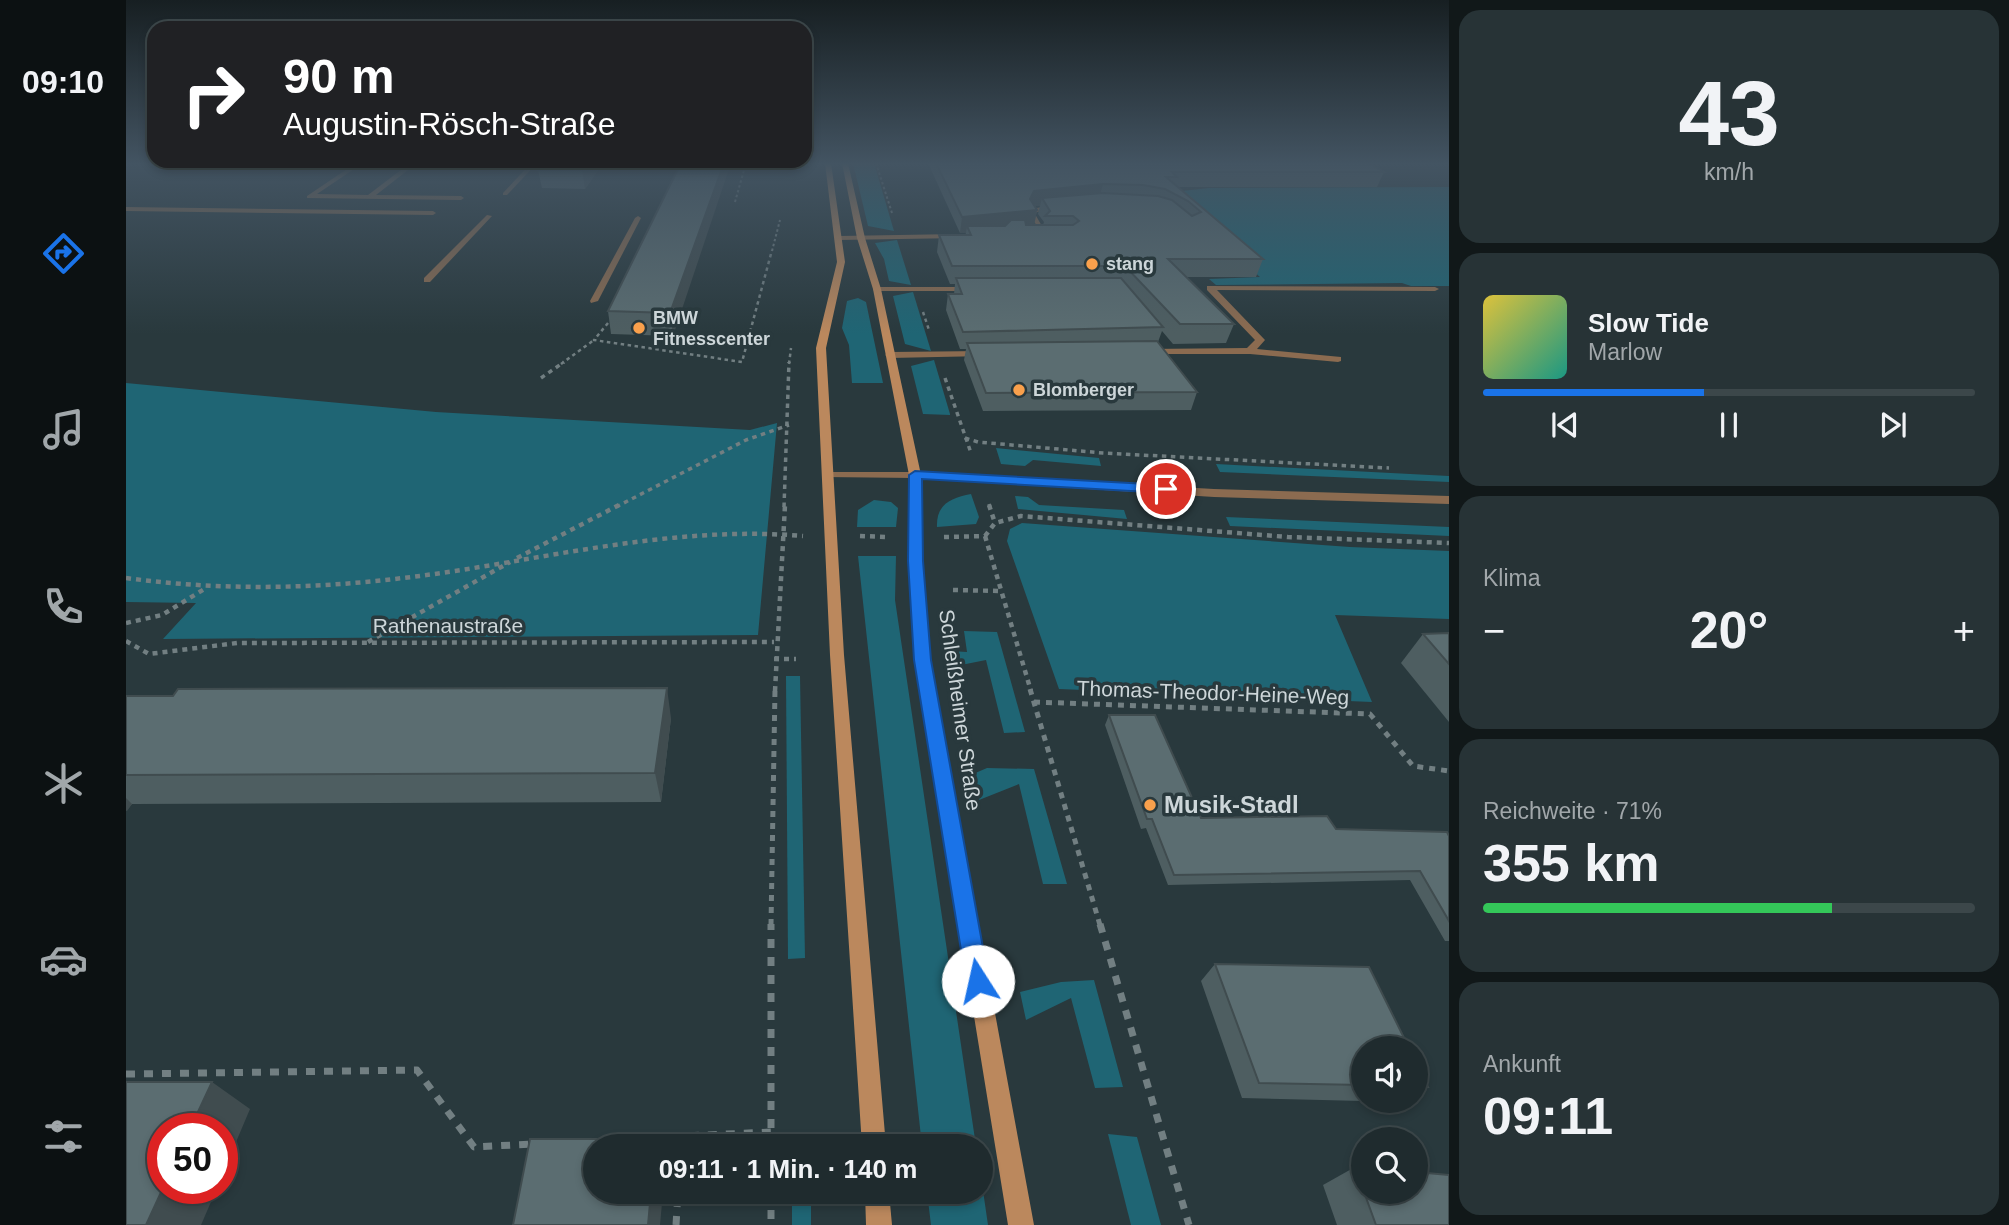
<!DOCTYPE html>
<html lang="de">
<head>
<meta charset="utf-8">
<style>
	body { margin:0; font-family:Helvetica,sans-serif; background:#273336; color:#f1f3f6; height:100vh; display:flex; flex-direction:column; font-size:26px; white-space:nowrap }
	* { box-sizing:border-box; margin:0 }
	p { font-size:23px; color:#a1a7aa }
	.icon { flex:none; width:38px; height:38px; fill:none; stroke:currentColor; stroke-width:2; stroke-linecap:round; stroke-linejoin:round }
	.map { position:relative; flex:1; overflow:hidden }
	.drawer { display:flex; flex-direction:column; gap:10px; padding:10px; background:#111819; width:560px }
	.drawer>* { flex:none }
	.hud { position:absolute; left:21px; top:21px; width:665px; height:147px; border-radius:21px; box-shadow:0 4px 10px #0003,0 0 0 2px #3c474a; background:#202124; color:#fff; overflow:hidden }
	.controls { position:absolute; left:1225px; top:1036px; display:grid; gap:14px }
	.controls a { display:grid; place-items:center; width:77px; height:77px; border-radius:50%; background:#1f2b2e; box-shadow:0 4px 10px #0003,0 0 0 2px #3c474a; font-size:35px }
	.speed { position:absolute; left:21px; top:1113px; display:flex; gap:14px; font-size:35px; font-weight:700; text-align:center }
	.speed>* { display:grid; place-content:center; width:91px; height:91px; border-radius:50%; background:#1f2b2e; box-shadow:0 4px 10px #0003,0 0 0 2px #3c474a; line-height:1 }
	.speed .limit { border:10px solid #d22; background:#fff; color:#111 }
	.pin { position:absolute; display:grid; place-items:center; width:60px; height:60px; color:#fff; margin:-30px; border:4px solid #fff; border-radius:50%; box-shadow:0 2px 7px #0007 }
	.me { position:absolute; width:77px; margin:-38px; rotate:350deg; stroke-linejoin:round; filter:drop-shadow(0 0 5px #0008) }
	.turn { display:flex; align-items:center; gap:24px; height:147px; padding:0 21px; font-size:32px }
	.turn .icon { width:91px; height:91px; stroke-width:2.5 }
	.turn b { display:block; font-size:49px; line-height:60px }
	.big { font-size:52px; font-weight:800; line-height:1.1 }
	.drawer .card { flex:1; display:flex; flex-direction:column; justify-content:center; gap:10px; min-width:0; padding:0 24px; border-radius:21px; background:#273336 }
	.drawer .dial { align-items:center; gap:0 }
	.dial b { font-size:91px; line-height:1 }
	.song { display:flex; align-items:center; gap:21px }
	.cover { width:84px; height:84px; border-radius:10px; background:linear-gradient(135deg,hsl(50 70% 55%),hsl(170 70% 35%)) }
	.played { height:7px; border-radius:4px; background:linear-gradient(90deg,#1a73e8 45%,#3c474a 45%) }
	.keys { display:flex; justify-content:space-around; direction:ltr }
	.heat { display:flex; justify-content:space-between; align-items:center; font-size:38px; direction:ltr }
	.charge { height:10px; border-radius:5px; background:linear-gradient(90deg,#34c759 71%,#3c474a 0) }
	.trip { position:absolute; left:457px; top:1134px; width:410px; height:70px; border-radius:35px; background:#1f2b2e; box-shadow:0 4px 10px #0003,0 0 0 2px #3c474a; font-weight:800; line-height:70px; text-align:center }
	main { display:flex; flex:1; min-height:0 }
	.tabs { display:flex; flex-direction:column; width:126px; justify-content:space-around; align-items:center; background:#0c1112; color:#a1a7aa }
	.tabs .icon { width:49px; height:49px }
	.tabs .current { color:#1a73e8 }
	.tabs b { font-size:32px; color:#f1f3f6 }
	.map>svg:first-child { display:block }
</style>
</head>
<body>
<main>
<nav class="tabs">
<b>09:10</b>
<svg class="icon current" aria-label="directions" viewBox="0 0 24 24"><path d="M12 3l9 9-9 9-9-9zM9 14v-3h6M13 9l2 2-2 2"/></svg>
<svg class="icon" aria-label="music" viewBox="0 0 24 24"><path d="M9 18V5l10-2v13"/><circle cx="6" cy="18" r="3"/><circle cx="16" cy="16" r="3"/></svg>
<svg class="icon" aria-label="phone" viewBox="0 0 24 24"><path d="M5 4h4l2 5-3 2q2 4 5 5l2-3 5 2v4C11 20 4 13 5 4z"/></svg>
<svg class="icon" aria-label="climate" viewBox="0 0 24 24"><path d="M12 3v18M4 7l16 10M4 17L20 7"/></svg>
<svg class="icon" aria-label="car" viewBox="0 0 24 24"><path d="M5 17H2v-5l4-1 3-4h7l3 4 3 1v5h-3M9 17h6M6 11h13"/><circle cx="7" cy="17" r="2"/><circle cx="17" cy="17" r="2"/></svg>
<svg class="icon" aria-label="filters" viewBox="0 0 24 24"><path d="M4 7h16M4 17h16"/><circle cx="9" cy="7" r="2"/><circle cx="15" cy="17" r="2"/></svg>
</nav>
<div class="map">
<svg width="1323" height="1225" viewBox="0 0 1323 1225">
	<rect width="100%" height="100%" fill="#29393d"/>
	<!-- green -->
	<g fill="#1f6574">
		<polygon points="727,163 748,163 768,231 742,226"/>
		<polygon points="1323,187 1323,286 1285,286 1276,283 1090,285 1083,279 1134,277 1058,210 1047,192 1083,188"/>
		<polygon points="771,240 785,285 763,281 758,259 749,243"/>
		<polygon points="787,292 805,351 779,344 767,296"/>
		<polygon points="732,298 740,302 757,383 726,383 723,345 716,328 721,301"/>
		<polygon points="808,360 824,414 824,415 797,414 785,366"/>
		<polygon points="0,383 310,412 624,430 651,423 632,635 37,639 70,603 0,602"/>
		<polygon points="870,448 973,458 975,466 907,460 899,466 875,464"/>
		<polygon points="1090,464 1323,476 1323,482 1094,472"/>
		<path d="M845 494 853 517 850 524 811 527C810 504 825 498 845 494Z"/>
		<polygon points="889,496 902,497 913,505 998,510 1001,519 892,509"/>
		<polygon points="748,500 765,502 772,508 770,527 731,527 732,510"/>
		<polygon points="1100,517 1323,527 1323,536 1104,526"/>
		<polygon points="896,523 1224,547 1323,551 1323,619 1209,615 1246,702 933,689 881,541 884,529"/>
		<polygon points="732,556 770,556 769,600 850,1146 796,1146"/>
		<polygon points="838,631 871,632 899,732 878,733 860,660 825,667 823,651 841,652"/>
		<polygon points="660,676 674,676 679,958 662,959"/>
		<polygon points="861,768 908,769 941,884 917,884 893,784 853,800 847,774"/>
		<polygon points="968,980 997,1087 969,1088 945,998 900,1020 894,992 935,982"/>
		<polygon points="982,1134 1011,1137 1035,1225 1005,1225"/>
		<polygon points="854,1170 862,1225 805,1225 801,1192 854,1192"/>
		<rect x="666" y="1192" width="19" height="33"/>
	</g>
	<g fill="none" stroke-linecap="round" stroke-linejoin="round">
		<!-- path-far5 -->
		<g stroke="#727f82" stroke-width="2" stroke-dasharray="2.5 2.5" stroke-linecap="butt">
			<polyline points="750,163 766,213"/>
			<polyline points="609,202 620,163"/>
			<polyline points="646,251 654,220"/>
		</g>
		<!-- path-far4 -->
		<g stroke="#727f82" stroke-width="2.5" stroke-dasharray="3.5 3.5" stroke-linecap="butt">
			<polyline points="797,312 803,330"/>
			<polyline points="482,323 468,340 616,362 646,250"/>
			<polyline points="435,364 468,340"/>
			<polyline points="663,364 665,348"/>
		</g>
		<!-- path-far3 -->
		<g stroke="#727f82" stroke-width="3.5" stroke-dasharray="4.5 4.5" stroke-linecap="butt">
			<polyline points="415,378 438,362"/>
			<polyline points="819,378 845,453"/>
			<polyline points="839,438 852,442 977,453 1263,468"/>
			<polyline points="863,504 864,507"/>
			<polyline points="490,507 620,440 663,425"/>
			<polyline points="658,507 663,362"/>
		</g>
		<!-- path-far2 -->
		<g stroke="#727f82" stroke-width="4.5" stroke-dasharray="5 5" stroke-linecap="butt">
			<polyline points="863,505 869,523"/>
			<polyline points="734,536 761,537"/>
			<polyline points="859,536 905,691"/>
			<polyline points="859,536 869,523 895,516 1162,537 1323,543"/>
			<polyline points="818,537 859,536"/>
			<polyline points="391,558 493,505"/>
			<path d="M0 578C113 593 216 588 329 571 445 553 559 526 677 536"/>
			<polyline points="827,590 875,591"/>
			<polyline points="0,623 36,615 80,588"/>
			<polyline points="0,641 23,654 111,643 648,642"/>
			<polyline points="242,642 384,562"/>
			<polyline points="648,659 670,659"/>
			<polyline points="649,691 659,505"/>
		</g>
		<!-- path-far1 -->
		<g stroke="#727f82" stroke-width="5" stroke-dasharray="6 6" stroke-linecap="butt">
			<polyline points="904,689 974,925"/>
			<polyline points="908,702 1244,714 1287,766 1323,771"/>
			<polyline points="645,925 649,689"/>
		</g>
		<!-- path -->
		<g stroke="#727f82" stroke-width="7" stroke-dasharray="9 9" stroke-linecap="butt">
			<polyline points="974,924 1063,1225"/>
			<polyline points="0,1074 291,1070 348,1147 407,1144"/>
			<polyline points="556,1136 556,1146"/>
			<polyline points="492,1139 645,1132"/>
			<polyline points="645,1146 645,924"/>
			<polyline points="645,1192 645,1225"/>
			<polyline points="550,1225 552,1192"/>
		</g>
		<!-- lane -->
		<g fill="#8b6b50" fill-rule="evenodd">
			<polygon points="230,163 237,163 191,194 242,195 284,163 291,163 250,195 335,196 338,198 335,200 181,198 181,196"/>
			<polygon points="405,163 411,163 381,195 377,195 377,193"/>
			<polygon points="930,204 932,207 911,212 909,214 917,228 898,234 898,232 911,226 903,214 906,209"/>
			<polygon points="0,207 307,211 310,213 307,215 0,211"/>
			<polygon points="361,215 366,216 304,282 298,282 298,278"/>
			<polygon points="512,216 515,218 472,301 465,303 464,301 509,218"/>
			<polygon points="831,234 834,238 713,240 709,238 713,236"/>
			<polygon points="1081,286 1309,287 1313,289 1309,291 1091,290 1139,340 1131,349 1215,357 1215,361 1212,362 1124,354 1018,354 1018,350 1021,349 1121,348 1129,340 1081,290"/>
			<polygon points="751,287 848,287 852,289 848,291 748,291 747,289"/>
			<polygon points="857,351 862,354 860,356 764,358 759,355 764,352"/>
		</g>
		<!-- street -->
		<polygon fill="#8b6b50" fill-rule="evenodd" points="702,472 789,472 1088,489 1323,496 1323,504 1088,497 789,478 698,477 698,473"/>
		<!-- secondary -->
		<g fill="#bb885d" fill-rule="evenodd">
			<polygon points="699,163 705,163 719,262 700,348 718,655 760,1146 736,1146 704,655 690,348 711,262"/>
			<polygon points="716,163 722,163 739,238 755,289 795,475 796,561 804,660 908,1225 882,1225 790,660 782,561 783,475 747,289 731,238"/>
			<polygon points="739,1192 763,1192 766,1225 740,1225"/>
		</g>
	</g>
	<!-- wall -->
	<g fill="#4e5e61" fill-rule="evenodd">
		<polygon points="477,163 459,189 416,188 412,170"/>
		<polygon points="555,163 547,336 485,334 482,311"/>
		<path d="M802 163H1242L1258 172 1251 187H1052L1137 259 1130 277H1060L1108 324 1100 343 1047 344 1036 331 1032 342 1071 392 1065 410 857 411 838 360 840 349H834L820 310 822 294H828L829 284H824L811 252 813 235H839L840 233H834ZM908 206H914L912 214 918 222 917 225H908L911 210Z"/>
		<polygon points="1323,633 1323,722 1275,663 1297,634"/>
		<polygon points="0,696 545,718 535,802 6,804 0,811"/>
		<polygon points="983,715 1075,818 1210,829 1323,836 1323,941 1319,941 1284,880 1042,885 1020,828 1015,829 979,725"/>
		<polygon points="1089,964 1237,1048 1237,1101 1116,1098 1075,981"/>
		<polygon points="1290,1062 1302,1087 1290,1095"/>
		<polygon points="1229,1167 1323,1225 1211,1225 1197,1185"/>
	</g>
	<!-- shaded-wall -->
	<g fill="#404c4f">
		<polygon points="462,163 477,163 459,189 456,170"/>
		<polygon points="598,163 605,163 547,336 544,313"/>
		<polygon points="977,184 973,199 916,198 914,206 906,206 911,210 908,226 841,226 840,233 834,233 836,217 908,191"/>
		<polygon points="541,688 545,718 535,802 529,773"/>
		<polygon points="0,798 6,804 1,811 0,810"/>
		<polygon points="86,1082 124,1109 96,1175 96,1129 64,1129"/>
		<polygon points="37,1188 91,1188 75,1225 20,1225"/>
		<polygon points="525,1192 537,1192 534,1225 522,1225"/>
	</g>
	<!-- building -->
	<g fill="#5b6d71" stroke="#404c4f" stroke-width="2">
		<polygon points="418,163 462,163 456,170 412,170"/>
		<polygon points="555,163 598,163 544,313 482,311"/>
		<polygon points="810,163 1242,163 1258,172 1046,172 1051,177 1040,177 1137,259 1042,259 1108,324 1054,324 999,266 826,266 813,235 845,235 841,226 879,226 885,220 899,220 900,225 947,225 953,221 947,216 919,216 924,211 916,198 977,193 1032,196 1046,200 1066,216 1075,212 1062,201 1039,189 1017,185 977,184 908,191 904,199 911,210 836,217"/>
		<polygon points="830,278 995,278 1037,327 837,332 822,294 836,294"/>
		<polygon points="1031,341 1071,392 860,393 841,343"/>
		<polygon points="1323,633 1323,664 1297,634"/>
		<polygon points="541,688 529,773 0,775 0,696 47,696 52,689"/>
		<polygon points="983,715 1029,715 1075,818 1201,816 1210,829 1321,832 1323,836 1323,921 1294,871 1048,875 1026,819 1021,819"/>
		<polygon points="1089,964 1243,967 1283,1048 1237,1048 1237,1085 1133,1083"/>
		<polygon points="1290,1062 1302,1087 1290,1087"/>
		<polygon points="0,1082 86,1082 64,1129 37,1129 37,1188 20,1225 0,1225"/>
		<polygon points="404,1139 530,1139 530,1146 469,1146 469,1192 525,1192 522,1225 387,1225"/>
		<polygon points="1229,1167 1237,1168 1237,1190"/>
		<polygon points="1290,1172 1323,1175 1323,1225 1250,1225 1238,1192 1290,1192"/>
	</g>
	<!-- sky -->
	<linearGradient id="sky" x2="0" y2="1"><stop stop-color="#171f22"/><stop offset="0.49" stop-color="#435462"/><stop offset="1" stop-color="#435462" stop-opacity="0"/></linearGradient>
	<rect width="1323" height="334" fill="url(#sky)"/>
	<!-- route -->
	<polygon fill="#1a73e8" stroke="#114b97" stroke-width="2" points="789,471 1040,485 1047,489 1040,493 796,479 797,561 805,660 863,981 860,990 852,993 843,990 840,981 788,660 782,561 783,475"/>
	<!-- markers -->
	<g fill="#f9a04c" stroke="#29393d" stroke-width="2.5">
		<circle cx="966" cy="264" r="7"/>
		<circle cx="513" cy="328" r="7"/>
		<circle cx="893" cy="390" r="7"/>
		<circle cx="1024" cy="805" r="7"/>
	</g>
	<g text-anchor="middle" stroke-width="7" stroke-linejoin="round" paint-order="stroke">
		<!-- far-poi labels -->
		<g font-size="18" font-weight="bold" fill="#cdd6d9" stroke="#29393d" text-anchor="start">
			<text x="980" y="270">stang</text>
			<text x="527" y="324">BMW<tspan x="527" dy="21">Fitnesscenter</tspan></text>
			<text x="907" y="396">Blomberger</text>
		</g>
		<!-- street labels -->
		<g font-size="21" fill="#cdd6d9" stroke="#29393d">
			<text x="322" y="633">Rathenaustraße</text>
			<text transform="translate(1087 693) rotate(2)" y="7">Thomas-Theodor-Heine-Weg</text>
			<text transform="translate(834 710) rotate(82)" y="7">Schleißheimer Straße</text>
		</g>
		<!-- near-poi labels -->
		<g font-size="24" font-weight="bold" fill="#cdd6d9" stroke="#29393d" text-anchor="start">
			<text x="1038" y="813">Musik-Stadl</text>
		</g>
	</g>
</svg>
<div class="controls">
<a><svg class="icon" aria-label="sound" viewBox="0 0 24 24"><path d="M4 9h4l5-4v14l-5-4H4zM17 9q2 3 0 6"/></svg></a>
<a><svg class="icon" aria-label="search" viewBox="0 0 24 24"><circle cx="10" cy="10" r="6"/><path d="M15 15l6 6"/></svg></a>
</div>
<div class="speed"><div class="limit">50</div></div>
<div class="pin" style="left:1040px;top:489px;background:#d93025"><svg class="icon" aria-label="arrive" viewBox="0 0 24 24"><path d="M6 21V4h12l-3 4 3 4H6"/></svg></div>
<svg class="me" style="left:852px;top:981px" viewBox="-20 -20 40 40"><circle r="19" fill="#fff"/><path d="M0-13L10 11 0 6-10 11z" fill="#1a73e8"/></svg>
<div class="trip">09:11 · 1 Min. · 140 m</div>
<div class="hud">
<div class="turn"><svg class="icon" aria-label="right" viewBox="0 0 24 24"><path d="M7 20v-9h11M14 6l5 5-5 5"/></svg><div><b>90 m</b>Augustin-Rösch-Straße</div></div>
</div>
</div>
<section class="drawer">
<div class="card dial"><b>43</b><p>km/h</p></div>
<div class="card">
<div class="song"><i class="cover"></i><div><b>Slow Tide</b><p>Marlow</p></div></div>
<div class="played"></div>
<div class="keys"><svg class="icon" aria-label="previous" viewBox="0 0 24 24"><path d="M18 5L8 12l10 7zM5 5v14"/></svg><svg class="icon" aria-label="pause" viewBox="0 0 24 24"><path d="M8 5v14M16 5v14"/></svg><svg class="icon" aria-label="next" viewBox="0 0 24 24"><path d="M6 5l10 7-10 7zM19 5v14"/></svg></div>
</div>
<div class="card"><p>Klima</p>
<div class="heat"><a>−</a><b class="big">20°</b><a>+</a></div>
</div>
<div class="card"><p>Reichweite · 71%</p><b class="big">355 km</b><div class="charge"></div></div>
<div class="card"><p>Ankunft</p><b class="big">09:11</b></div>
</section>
</main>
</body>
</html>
